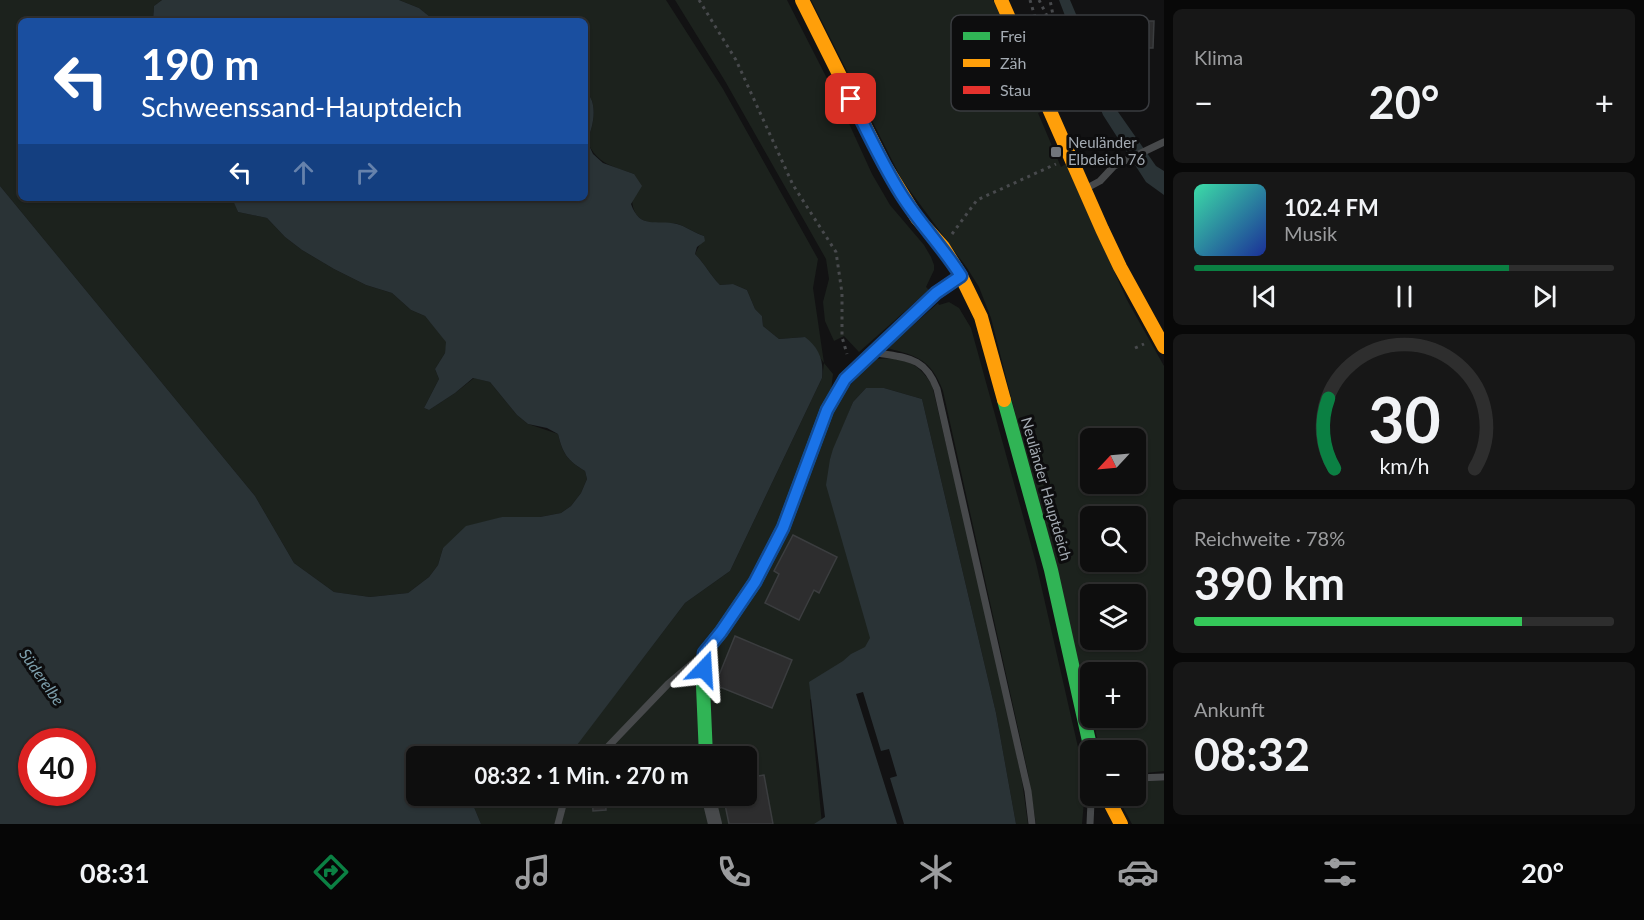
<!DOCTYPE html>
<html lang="de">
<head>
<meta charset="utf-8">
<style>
	body { margin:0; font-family:Lato,sans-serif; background:#171717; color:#f1f3f6; height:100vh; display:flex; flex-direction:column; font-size:22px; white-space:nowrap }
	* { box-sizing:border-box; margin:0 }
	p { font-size:20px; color:#9b9c9e }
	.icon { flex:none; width:33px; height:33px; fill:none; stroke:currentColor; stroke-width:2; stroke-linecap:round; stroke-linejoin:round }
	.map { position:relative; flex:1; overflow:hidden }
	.panel { display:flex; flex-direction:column; gap:9px; padding:9px; background:#080808; width:480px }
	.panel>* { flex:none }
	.banner { position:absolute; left:18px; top:18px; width:570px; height:183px; border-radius:9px; box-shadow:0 2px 4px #0004,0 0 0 2px #2e2e2e; background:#1a4fa0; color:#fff; overflow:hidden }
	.needle { width:39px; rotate:244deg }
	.fabs { position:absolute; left:1080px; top:428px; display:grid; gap:12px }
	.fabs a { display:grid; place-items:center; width:66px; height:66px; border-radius:9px; background:#0e0e0e; box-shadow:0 2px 4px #0004,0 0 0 2px #2e2e2e; font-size:30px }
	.speed { position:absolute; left:18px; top:728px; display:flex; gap:12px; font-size:30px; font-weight:700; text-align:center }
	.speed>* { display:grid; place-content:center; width:78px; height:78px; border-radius:50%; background:#0e0e0e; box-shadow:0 2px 4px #0004,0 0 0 2px #2e2e2e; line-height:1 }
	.speed .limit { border:9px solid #d22; background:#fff; color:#111 }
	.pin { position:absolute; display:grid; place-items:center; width:51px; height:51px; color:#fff; margin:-26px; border-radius:12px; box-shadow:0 3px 9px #0006 }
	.me { position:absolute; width:66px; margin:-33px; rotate:20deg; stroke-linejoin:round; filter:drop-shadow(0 0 4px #0008) }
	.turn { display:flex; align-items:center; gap:21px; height:126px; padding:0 24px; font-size:27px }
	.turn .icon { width:78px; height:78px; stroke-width:2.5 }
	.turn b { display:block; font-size:42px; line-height:51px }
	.lanes { display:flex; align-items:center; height:57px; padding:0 24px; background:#0003; justify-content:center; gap:30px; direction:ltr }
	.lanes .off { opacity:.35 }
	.big { font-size:45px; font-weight:700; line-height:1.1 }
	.panel .card { flex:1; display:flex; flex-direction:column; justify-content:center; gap:9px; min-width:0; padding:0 21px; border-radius:9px; background:#171717 }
	.panel .dial { align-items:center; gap:0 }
	.dial svg { height:156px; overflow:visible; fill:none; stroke:#2e2e2e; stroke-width:7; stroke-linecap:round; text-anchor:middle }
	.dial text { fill:#f1f3f6; stroke:none }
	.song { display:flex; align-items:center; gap:18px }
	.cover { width:72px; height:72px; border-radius:9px; background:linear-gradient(135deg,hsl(160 70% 55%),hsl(230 70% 35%)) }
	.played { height:6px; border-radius:3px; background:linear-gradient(90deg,#0b8043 75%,#2e2e2e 75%) }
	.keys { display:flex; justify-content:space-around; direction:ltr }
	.heat { display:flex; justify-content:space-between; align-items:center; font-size:33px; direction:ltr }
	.charge { height:9px; border-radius:4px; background:linear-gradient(90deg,#34c759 78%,#2e2e2e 0) }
	.trip { position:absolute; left:406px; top:746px; width:351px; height:60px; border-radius:9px; background:#0e0e0e; box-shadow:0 2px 4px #0004,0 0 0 2px #2e2e2e; font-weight:700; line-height:60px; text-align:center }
	.dock { display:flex; height:96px; justify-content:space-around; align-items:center; background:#060606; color:#9b9c9e }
	.dock .icon { width:42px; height:42px }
	.dock .on { color:#0b8043 }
	.dock b { font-size:27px; color:#f1f3f6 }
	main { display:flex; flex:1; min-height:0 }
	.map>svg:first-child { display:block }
</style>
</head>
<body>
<main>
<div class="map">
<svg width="1164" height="824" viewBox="0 0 1164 824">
	<rect width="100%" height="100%" fill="#121213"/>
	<!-- green -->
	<g fill="#1c221d" fill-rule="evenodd">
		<path d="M0 0H162L154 6 153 21H21V198L233 199 238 212 267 218 285 237 302 250 334 269 366 285 392 293 411 310 425 316 447 342 445 353 435 369 439 379 424 408 429 410 455 393 474 378 490 382 517 415 528 424 558 434C563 454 567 460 585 471L587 479 581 493 571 506 561 513 540 517H502L443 548 438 565 429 577 408 593 370 597 334 592 294 563 255 496 0 186Z"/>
		<path d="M399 0H666L723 89 818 259 813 288 824 363 833 374 831 391 838 399 873 359C901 357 917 360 932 385L993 641 1022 781 1028 824H1016L996 713 922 399 884 388H866L853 402 830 459 881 636 810 700 822 824H481L469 795H747V756H478L480 748H574L685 603 730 571 822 378 824 363 805 337 779 339 763 326 762 316 755 309 747 290 733 284 720 285C710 275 705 264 695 254L704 236C695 233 686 227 678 224 670 222 662 224 654 223 626 220 632 195 634 174 612 166 597 164 587 141 592 129 596 114 592 101 589 94 586 89 585 81V21H435L419 8Z"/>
		<polygon points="675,0 787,0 841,106 872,174 890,205 924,245 931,257 934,265 934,270 926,287 929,290 859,352 844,336 834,341 825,321 823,302 829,279 826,259 725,81"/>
		<path d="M811 0H993L1044 111 1038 113 1061 167 1066 164 1127 300 1164 366V771L1136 774V750H1100L1092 717H1136V672H1090V709L991 318 979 287 967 268 902 180ZM1090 438H1136V483H1090ZM1090 516H1136V561H1090ZM1090 594H1136V639H1090Z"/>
		<path d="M949 302 959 308 971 328 1036 563 1080 756 1085 790 1082 824H1036L1028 773 943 391C931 359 917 356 887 348L938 303 939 305Z"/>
		<polygon points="1151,780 1164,781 1164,824 1132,824 1119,800 1120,795 1136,795 1136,783"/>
	</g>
	<!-- water -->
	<g fill="#2a3336" fill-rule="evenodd">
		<polygon points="162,0 399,0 419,8 435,21 153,21 154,6"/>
		<polygon points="1059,0 1070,0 1116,109 1156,166 1164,171 1164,195 1146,182 1103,115"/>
		<path d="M585 81C586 89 589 94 592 101 596 114 592 129 587 141L593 154 603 163 634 174 642 186 631 204C640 230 656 219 677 224 685 226 695 233 704 236L705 241 697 247 695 254C705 264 710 275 720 285L733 284 747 290 755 309 762 316 763 326 779 339 805 337C819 348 824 360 822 378L730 571 685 603 574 749 480 748 478 756H417V795H469L481 824H0V186L255 496 294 563 334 592 370 597 408 593 429 577 438 565 443 548 466 526 502 517H540L561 513 571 506 581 493 587 479 585 471C567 460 563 454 558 434L547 428 528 424 517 415 490 382 473 378 455 393 429 410 424 408 439 379 435 369 445 353 446 342 425 316 411 310 392 293 366 285 334 269 302 250 285 237 267 218 238 212 232 198H585ZM32 741H82V792H32Z"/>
		<polygon points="866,388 884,388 922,399 996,713 1016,824 814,824 825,817 809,682 843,661 851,654 865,647 870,638 826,485 830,459 833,449 853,402"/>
	</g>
	<!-- pier -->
	<polygon fill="#121213" points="863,692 881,751 889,749 897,776 890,778 904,824 897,824 856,694"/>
	<!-- building -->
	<g fill="#2d2d2e" stroke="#3b3d3f" stroke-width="1.5">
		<polygon points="1116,21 1154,21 1153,48 1116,48"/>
		<polygon points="793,535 837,557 819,593 814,590 799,620 765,603 779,574 774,571"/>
		<polygon points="735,636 792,660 772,708 715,685"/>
		<polygon points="764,775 773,824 729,824 723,795 747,795 747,778"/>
		<polygon points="592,795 605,795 606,810 593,811"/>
	</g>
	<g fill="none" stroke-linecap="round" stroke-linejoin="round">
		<!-- path -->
		<g stroke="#484a4d" stroke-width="3" stroke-dasharray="3 4.5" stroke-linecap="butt">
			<polyline points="699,0 736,60 793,185 836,252 842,293 842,337 847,354"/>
			<polyline points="1030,0 1043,44"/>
			<polyline points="1039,0 1052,26 1055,25 1050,0"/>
			<polyline points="952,234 977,200 1056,164"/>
			<polyline points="1135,348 1144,344"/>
		</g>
		<!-- lane -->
		<g stroke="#47494b" stroke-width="7">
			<polyline points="1087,188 1100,181 1114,166 1164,142"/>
			<path d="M878 353C907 358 925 357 937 389L1028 791 1032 824"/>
			<polyline points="599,756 668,684 700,657"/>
			<polyline points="1136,778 1164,777"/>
			<polyline points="558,824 564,801 569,795"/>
			<polyline points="1090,824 1091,802 1095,795"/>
		</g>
		<!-- street -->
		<polyline stroke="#47494b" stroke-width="14" points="708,795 715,824"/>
		<!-- fast -->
		<g stroke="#30b455" stroke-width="14">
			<polyline points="1004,400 1051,570 1091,750"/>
			<polyline points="706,756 703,686 704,653 721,632 755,582 783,528 827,410 845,379 898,329"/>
		</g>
		<!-- slow -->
		<g stroke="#ff9f0a" stroke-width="14">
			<polyline points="802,0 885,166 917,218 943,247 961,276 981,317 1004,400"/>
			<polyline points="1001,0 1102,229 1120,267 1164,347"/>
			<polyline points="1106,795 1121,824"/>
		</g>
		<!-- jam -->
		<polyline stroke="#e5322d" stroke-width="14" points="898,329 936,293 961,276"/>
	</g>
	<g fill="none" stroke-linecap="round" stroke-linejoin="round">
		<defs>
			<path id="route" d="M704 669V653L721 632 755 582 783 528 827 410 845 379 936 293 961 276C943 247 919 223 901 194 882 164 867 131 851 99"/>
		</defs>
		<!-- route casing -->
		<use href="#route" stroke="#114b97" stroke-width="15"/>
		<!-- route -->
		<use href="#route" stroke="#1a73e8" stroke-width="10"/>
	</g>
	<!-- markers -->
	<rect fill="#71757b" stroke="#0d0d0e" stroke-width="2" x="1050" y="146" width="12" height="12" rx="3"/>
	<g text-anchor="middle" stroke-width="6" stroke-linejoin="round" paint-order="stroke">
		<!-- poi labels -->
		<g font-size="15" fill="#a4abb3" stroke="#0d0d0e" text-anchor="start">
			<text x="1068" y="148">Neuländer<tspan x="1068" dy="17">Elbdeich 76</tspan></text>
		</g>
		<!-- street labels -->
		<g font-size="15" fill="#a4abb3" stroke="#0d0d0e">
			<text transform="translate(1046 489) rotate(74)" y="5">Neuländer Hauptdeich</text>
		</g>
		<!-- water labels -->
		<g font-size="16" font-style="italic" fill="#7d9fac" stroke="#0d0d0e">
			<text transform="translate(42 677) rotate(55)" y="6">Süderelbe</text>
		</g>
	</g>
	<!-- legend -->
	<rect x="951" y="15" width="198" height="96" rx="9" fill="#0d0d0e" stroke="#3a3c40" stroke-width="1.5"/>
	<rect x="963" y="32" width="27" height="8" fill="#30b455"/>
	<rect x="963" y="59" width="27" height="8" fill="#ff9f0a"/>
	<rect x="963" y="86" width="27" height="8" fill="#e5322d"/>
	<g font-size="16" fill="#a4abb3">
		<text x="1000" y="42">Frei</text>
		<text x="1000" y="69">Zäh</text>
		<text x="1000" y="96">Stau</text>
	</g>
</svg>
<div class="fabs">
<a><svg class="needle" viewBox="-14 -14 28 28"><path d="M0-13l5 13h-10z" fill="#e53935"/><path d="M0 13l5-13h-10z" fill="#9b9c9e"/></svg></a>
<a><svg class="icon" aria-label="search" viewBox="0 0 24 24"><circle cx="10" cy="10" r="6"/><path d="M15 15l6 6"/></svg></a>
<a><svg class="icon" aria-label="layers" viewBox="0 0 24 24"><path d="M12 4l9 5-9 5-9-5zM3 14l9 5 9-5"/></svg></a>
<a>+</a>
<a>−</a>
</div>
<div class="speed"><div class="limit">40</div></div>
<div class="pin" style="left:851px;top:99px;background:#d93025"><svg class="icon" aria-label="arrive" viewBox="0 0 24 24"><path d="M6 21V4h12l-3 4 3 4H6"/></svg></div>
<svg class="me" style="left:704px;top:669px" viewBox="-20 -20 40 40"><path d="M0-17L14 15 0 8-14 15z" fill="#1a73e8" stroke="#fff" stroke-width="4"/></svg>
<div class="trip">08:32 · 1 Min. · 270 m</div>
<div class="banner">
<div class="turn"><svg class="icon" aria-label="left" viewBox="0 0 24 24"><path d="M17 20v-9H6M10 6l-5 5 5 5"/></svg><div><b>190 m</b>Schweenssand-Hauptdeich</div></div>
<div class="lanes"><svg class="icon" aria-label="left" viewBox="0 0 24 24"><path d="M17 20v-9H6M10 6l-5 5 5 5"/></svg><svg class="icon off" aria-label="ahead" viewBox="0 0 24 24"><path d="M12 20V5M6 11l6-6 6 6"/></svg><svg class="icon off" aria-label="right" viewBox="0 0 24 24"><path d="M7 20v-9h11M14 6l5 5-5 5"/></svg></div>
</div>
</div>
<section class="panel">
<div class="card"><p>Klima</p>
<div class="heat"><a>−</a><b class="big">20°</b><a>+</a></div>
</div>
<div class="card">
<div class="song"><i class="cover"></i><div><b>102.4 FM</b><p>Musik</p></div></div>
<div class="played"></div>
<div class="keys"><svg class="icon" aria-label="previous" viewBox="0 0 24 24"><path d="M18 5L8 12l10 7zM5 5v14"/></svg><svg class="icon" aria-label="pause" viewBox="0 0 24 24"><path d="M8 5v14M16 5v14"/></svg><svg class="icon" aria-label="next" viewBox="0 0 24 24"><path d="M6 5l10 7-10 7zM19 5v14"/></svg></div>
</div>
<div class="card dial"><svg viewBox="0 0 100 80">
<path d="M14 69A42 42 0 1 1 86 69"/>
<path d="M14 69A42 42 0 0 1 11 33" stroke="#0b8043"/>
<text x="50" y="56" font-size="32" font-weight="700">30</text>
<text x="50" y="72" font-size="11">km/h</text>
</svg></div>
<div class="card"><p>Reichweite · 78%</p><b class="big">390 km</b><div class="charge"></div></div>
<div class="card"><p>Ankunft</p><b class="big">08:32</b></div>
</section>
</main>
<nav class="dock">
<b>08:31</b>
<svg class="icon on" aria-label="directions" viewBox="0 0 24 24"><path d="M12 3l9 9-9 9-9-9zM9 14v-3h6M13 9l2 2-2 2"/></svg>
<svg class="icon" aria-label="music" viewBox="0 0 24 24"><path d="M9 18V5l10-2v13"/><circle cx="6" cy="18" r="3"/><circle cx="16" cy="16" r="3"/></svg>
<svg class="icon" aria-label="phone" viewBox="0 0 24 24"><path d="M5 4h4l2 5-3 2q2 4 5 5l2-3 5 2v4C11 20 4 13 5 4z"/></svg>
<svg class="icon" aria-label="climate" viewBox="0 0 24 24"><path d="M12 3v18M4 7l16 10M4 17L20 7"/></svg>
<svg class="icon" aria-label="car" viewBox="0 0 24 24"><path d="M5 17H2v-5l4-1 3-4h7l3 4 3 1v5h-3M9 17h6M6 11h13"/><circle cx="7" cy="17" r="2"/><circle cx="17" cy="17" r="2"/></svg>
<svg class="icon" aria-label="filters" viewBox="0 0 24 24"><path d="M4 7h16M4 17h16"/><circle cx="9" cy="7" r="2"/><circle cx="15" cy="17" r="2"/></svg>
<b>20°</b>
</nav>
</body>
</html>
